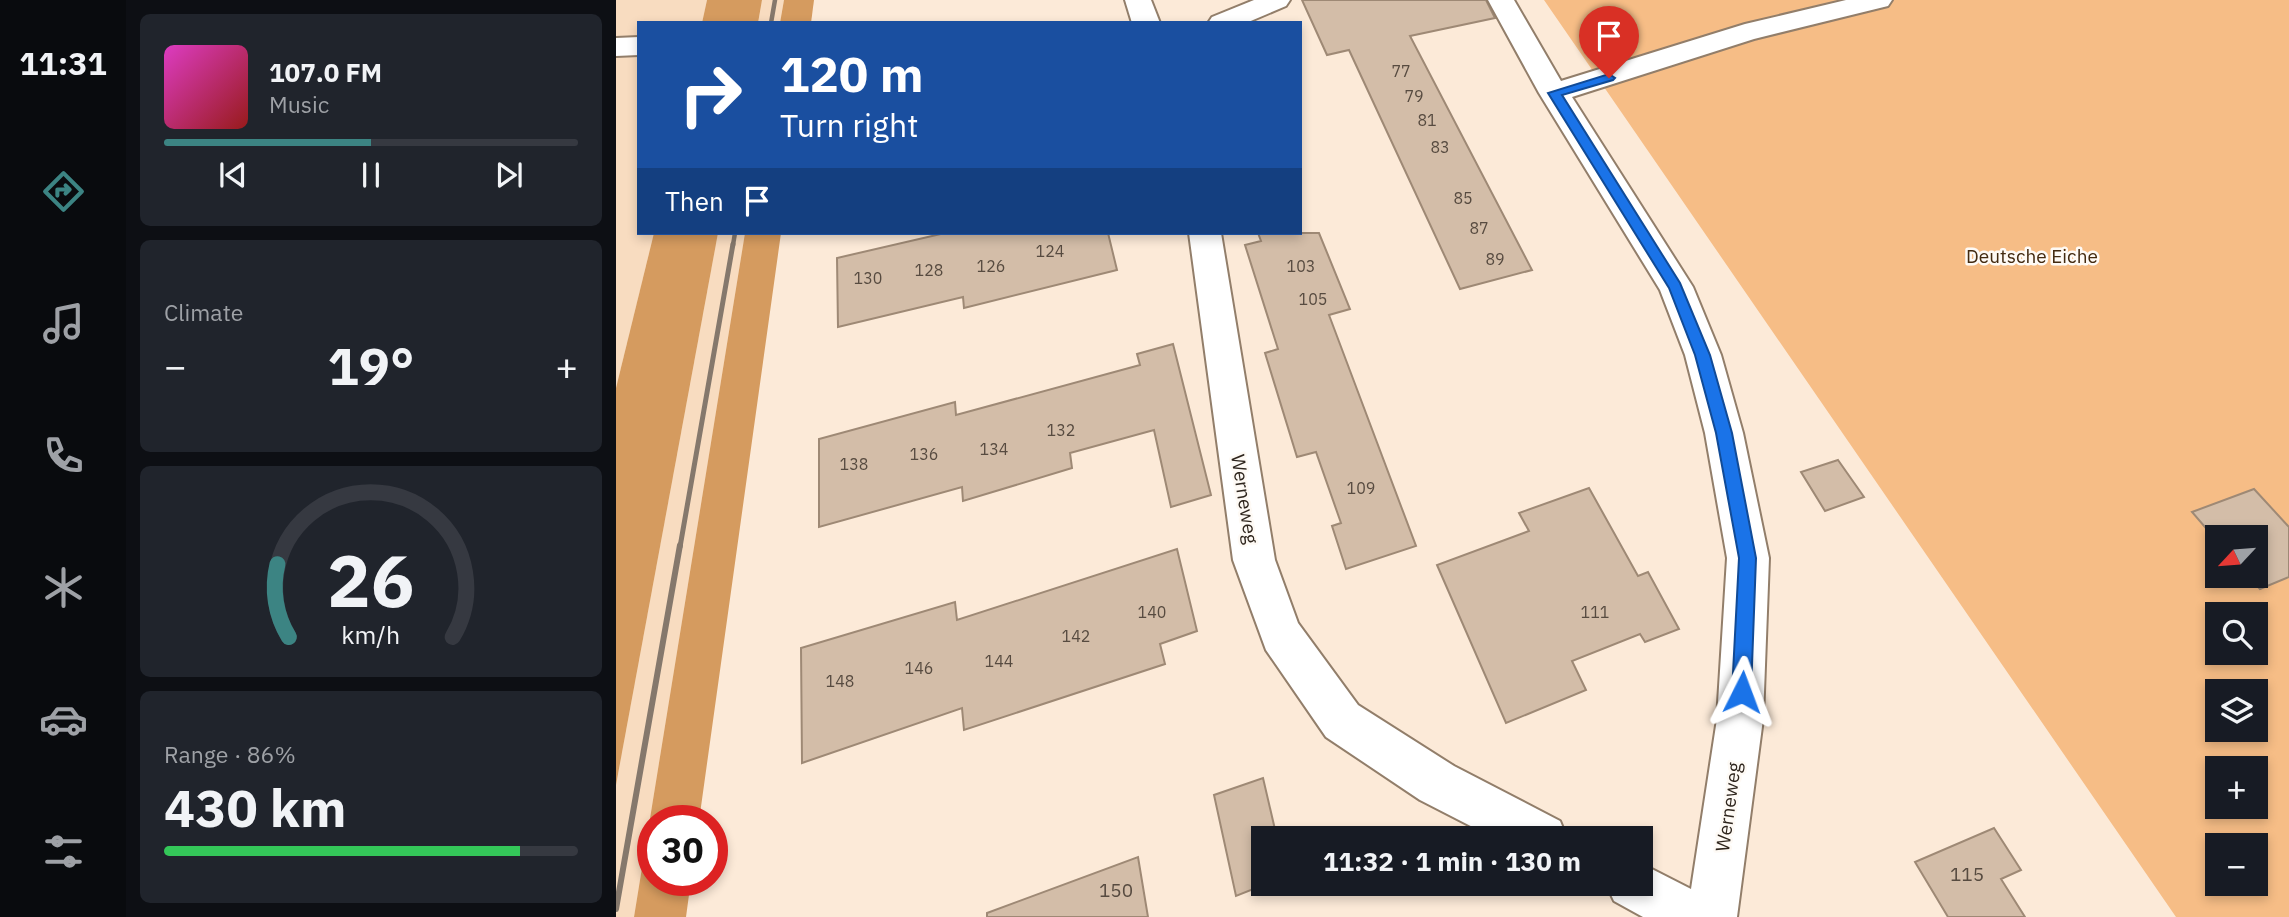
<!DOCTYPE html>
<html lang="en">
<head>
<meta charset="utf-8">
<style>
	body { margin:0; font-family:"IBM Plex Sans",sans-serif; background:#20242c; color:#f1f3f6; height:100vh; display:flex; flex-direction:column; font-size:26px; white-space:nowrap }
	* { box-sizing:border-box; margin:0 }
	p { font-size:23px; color:#9ea1a6 }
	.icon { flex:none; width:38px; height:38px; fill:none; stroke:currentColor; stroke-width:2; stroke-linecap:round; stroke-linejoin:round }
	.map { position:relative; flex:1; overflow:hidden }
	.panel { display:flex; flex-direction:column; gap:14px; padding:14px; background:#0d0f14; width:490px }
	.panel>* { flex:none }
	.top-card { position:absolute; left:21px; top:21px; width:665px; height:214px; border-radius:0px; box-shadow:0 4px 10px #0003; background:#1a4fa0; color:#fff; overflow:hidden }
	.needle { width:46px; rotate:244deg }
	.tools { position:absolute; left:1589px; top:525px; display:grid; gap:14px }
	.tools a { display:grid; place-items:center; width:63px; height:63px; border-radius:0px; background:#171b24; box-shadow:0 4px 10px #0003; font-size:35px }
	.speed { position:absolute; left:21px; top:805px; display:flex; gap:14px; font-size:35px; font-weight:700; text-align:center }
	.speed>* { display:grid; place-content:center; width:91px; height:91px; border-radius:50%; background:#171b24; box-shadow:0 4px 10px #0003; line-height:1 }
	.speed .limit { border:10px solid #d22; background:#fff; color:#111 }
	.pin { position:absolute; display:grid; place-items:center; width:60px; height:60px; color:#fff; margin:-72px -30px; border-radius:50% 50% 50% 0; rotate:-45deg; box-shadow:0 0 7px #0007 }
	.pin .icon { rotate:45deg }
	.me { position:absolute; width:77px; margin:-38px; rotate:3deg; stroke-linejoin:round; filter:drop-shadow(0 0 5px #0008) }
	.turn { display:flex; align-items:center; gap:24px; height:147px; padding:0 28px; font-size:32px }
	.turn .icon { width:91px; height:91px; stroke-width:2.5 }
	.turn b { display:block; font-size:49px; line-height:60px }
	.then { display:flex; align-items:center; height:66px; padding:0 28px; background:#0003; gap:14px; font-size:26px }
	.big { font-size:52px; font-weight:800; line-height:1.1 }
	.panel .widget { flex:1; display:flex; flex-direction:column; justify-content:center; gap:10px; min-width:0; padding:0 24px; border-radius:10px; background:#20242c }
	.panel .dial { align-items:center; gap:0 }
	.dial svg { height:182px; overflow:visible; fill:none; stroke:#363941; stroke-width:7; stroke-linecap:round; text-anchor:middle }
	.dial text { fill:#f1f3f6; stroke:none }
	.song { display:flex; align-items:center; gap:21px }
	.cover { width:84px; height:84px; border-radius:10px; background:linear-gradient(135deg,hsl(310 70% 55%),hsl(0 70% 35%)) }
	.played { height:7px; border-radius:4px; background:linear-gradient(90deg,#3c8483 50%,#363941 50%) }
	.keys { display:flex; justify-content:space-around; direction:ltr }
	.heat { display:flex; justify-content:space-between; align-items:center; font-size:38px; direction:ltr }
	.charge { height:10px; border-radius:5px; background:linear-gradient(90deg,#34c759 86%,#363941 0) }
	.trip { position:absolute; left:635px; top:826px; width:402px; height:70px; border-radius:0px; background:#171b24; box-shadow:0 4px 10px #0003; font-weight:800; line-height:70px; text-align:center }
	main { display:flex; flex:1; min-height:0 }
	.tab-bar { display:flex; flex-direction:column; width:126px; justify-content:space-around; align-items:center; background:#090b0e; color:#9ea1a6 }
	.tab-bar .icon { width:49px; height:49px }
	.tab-bar .on { color:#3c8483 }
	.tab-bar b { font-size:32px; color:#f1f3f6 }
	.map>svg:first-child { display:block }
</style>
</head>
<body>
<main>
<nav class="tab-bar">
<b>11:31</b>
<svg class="icon on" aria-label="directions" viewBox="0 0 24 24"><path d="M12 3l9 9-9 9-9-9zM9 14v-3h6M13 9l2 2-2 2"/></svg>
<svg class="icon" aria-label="music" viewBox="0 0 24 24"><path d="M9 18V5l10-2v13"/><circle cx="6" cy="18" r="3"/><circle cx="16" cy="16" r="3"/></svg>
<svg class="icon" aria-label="phone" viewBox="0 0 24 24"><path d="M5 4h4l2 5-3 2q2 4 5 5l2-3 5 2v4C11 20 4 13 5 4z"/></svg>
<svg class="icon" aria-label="climate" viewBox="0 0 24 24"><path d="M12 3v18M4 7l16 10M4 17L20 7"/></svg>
<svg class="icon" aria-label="car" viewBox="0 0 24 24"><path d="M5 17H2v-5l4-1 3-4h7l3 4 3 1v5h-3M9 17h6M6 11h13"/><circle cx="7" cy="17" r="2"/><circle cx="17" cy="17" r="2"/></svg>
<svg class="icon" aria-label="filters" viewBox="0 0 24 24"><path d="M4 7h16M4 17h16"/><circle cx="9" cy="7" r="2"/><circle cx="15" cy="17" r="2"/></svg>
</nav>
<section class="panel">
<div class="widget">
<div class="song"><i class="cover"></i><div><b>107.0 FM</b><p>Music</p></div></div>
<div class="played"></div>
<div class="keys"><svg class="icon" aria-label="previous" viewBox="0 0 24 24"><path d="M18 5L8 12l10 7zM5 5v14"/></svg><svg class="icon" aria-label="pause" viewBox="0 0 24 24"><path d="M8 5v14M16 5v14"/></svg><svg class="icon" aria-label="next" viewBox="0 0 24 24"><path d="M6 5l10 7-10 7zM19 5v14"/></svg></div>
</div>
<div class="widget"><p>Climate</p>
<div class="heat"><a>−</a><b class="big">19°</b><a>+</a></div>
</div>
<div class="widget dial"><svg viewBox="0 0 100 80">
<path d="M14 69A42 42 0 1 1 86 69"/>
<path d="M14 69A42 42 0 0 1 9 37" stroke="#3c8483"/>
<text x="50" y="56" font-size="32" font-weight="700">26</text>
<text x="50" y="72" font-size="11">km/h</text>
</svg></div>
<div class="widget"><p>Range · 86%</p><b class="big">430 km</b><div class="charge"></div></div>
</section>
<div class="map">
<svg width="1673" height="917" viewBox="0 0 1673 917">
	<rect width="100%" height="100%" fill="#fcead8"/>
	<!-- built -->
	<g fill="#f8dcc0">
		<polygon points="0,0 91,0 86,23 23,23 23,233 38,233 0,388"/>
		<polygon points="146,0 168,0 164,23 142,23"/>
		<polygon points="102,233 129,233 18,917 0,917 0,785"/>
	</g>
	<!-- green -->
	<path fill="#f6bd86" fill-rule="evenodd" d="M928 0H1673V917H1560ZM1601 537H1640V576H1601ZM1601 614H1640V653H1601ZM1601 691H1640V730H1601ZM1601 768H1640V807H1601ZM1601 845H1640V884H1601Z"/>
	<!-- forest -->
	<g fill="#d59b5f">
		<polygon points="91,0 146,0 142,23 86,23"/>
		<polygon points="168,0 198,0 195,23 164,23"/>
		<polygon points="38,233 102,233 0,785 0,388"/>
		<polygon points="129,233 165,233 83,821 37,821 37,880 75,880 70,917 18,917"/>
	</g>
	<!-- building -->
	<g fill="#d3bda8" stroke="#9e8975" stroke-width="2">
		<polygon points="686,0 870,0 879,18 794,36 916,270 844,289 733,50 711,55"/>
		<polygon points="329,233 492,233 501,270 348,308 347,297 222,327 221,258"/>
		<polygon points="642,233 703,233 734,309 713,315 800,546 730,569 716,526 725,523 700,452 681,457 649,353 662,349 629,245 645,241"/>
		<polygon points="557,344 595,495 555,507 538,430 454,453 456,468 347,501 346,487 203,527 203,439 339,402 340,415 524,365 521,354"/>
		<polygon points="1222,460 1248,497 1209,511 1185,472"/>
		<polygon points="973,488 1022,576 1032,572 1063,629 1029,642 1024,634 956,661 970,690 890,723 821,565 913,531 903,513"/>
		<polygon points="1638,489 1673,527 1673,577 1644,589 1632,576 1640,576 1640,537 1601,537 1601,541 1576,512"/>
		<polygon points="561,549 581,631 544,644 549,664 348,730 346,708 186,763 185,648 339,602 341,620"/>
		<polygon points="647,778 661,838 648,838 648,884 650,884 620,896 598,795"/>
		<polygon points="1378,828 1405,870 1385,879 1409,917 1332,917 1299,862"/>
		<polygon points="522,857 532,917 371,917 371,913"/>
	</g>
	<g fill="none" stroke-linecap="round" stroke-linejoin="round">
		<defs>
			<g id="minor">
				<polygon points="509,0 535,0 544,23 516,23"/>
				<polygon points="638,0 674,0 670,6 630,23 592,23 596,17"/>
				<polygon points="872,0 898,0 945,81 1129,24 1230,0 1276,0 1272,6 1138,39 956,97 1077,287 1105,355 1127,433 1153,558 1147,719 1121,917 1027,917 998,901 990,884 1026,884 1026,864 1075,889 1101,719 1111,558 1089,433 1069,355 1044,290 923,93"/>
				<polygon points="23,37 23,55 0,56 0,38"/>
				<polygon points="573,233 605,233 659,560 682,623 742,705 838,766 944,821 951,838 878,838 804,800 710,737 650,650 617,560"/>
			</g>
		</defs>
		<!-- minor casing -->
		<use href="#minor" stroke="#927e6a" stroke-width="4"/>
		<!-- minor -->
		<use href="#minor" fill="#fff" fill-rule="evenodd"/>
		<!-- rail-far2 -->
		<g stroke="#85786c" stroke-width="4.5">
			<polyline points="155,23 159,0"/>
			<polyline points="117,245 119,233"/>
		</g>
		<!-- rail-far1 -->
		<polyline stroke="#85786c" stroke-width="5" points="64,547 117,244"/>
		<!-- rail -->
		<polyline stroke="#85786c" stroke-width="6" points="0,909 64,545"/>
	</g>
	<!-- route -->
	<polygon fill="#1a73e8" stroke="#114b97" stroke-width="2" points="993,74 999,78 997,80 946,95 1064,283 1094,355 1116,433 1140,558 1135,692 1132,698 1126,701 1119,698 1116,692 1123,558 1100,433 1079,355 1053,288 932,93"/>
	<g text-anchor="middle" stroke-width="5" stroke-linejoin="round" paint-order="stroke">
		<!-- number labels -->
		<g font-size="16" fill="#574b40">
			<text x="785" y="77">77</text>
			<text x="798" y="102">79</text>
			<text x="811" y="126">81</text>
			<text x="824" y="153">83</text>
			<text x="847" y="204">85</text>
			<text x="863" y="234">87</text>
			<text x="434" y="257">124</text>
			<text x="879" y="265">89</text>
			<text x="375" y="272">126</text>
			<text x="685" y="272">103</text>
			<text x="313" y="276">128</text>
			<text x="252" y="284">130</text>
			<text x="697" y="305">105</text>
			<text x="445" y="436">132</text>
			<text x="378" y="455">134</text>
			<text x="308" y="460">136</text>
			<text x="238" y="470">138</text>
			<text x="745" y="494">109</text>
			<text x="536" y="618">140</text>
			<text x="979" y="618">111</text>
			<text x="460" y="642">142</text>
			<text x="383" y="667">144</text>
			<text x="303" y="674">146</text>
			<text x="224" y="687">148</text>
		</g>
		<!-- park labels -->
		<g font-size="19" fill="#432a10" stroke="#fefaf5">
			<text x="1416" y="263">Deutsche Eiche</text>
		</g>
		<!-- street labels -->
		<g font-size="19" fill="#2e251d" stroke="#fefaf5">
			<text transform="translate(629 499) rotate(81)" y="7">Werneweg</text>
			<text transform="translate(1112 807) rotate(-82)" y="7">Werneweg</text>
		</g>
		<!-- near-number labels -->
		<g font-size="19" fill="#574b40">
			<text x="1351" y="881">115</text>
			<text x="500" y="897">150</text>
		</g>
	</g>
</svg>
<div class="tools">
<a><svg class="needle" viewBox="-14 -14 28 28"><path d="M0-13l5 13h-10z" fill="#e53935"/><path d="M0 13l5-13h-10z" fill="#9ea1a6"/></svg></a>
<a><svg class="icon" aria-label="search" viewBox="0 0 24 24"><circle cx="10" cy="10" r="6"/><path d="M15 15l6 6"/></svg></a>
<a><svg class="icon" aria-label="layers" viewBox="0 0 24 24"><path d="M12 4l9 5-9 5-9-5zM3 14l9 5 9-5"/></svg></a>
<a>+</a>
<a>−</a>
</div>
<div class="speed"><div class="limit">30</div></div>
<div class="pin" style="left:993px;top:78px;background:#d93025"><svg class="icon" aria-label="arrive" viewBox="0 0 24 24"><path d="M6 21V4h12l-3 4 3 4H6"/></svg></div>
<svg class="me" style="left:1126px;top:692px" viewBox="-20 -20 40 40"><path d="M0-17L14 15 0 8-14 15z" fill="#1a73e8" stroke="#fff" stroke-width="4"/></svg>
<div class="trip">11:32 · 1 min · 130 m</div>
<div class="top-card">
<div class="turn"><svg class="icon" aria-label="right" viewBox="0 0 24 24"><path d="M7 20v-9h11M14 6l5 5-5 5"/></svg><div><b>120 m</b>Turn right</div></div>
<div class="then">Then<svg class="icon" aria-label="arrive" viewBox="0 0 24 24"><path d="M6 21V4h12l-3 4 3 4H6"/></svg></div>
</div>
</div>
</main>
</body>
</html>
